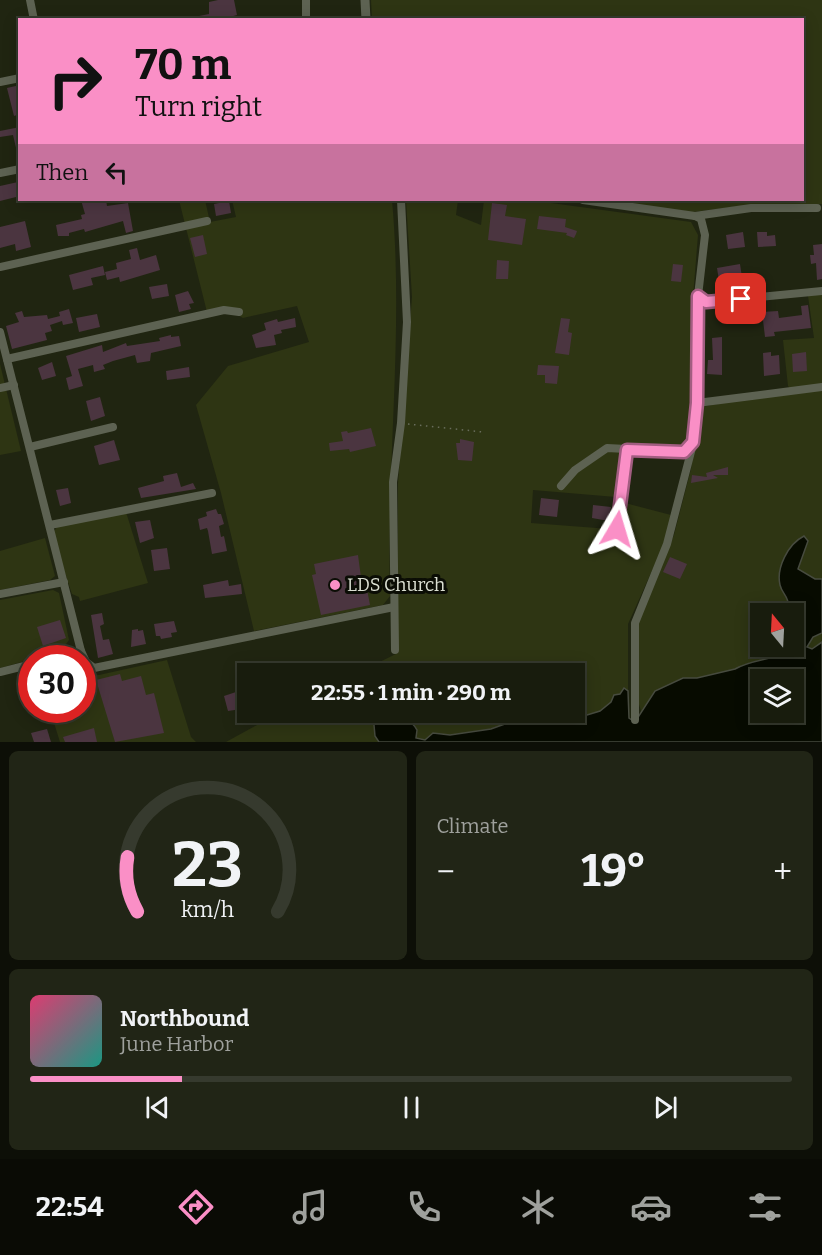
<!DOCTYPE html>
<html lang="en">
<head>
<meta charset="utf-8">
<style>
	body { margin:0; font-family:Bitter,serif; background:#212516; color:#f1f3f6; height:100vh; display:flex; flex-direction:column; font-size:22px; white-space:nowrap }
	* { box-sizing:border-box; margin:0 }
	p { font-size:20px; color:#9fa19d }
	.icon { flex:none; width:33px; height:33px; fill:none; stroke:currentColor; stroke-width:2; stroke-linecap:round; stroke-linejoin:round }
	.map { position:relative; height:742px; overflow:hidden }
	.panel { display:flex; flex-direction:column; gap:9px; padding:9px; background:#0d0f07; flex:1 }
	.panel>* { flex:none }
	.top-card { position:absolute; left:18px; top:18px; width:786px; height:183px; border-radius:0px; box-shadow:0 3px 15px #0003,0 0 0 2px #363a2e; background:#fa8fc6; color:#111; overflow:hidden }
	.needle { width:39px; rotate:342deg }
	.fabs { position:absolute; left:750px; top:603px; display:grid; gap:12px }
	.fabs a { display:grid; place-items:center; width:54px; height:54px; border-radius:0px; background:#181c0d; box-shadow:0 3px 15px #0003,0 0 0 2px #363a2e; font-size:30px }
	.speed { position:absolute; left:18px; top:645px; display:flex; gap:12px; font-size:30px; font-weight:700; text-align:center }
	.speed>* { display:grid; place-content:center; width:78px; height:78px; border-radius:50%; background:#181c0d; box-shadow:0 3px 15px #0003,0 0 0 2px #363a2e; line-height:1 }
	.speed .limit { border:9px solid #d22; background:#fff; color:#111 }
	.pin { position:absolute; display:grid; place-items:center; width:51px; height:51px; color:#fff; margin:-26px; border-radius:12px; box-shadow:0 3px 9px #0006 }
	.me { position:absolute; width:66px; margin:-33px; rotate:7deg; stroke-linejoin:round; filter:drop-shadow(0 0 4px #0008) }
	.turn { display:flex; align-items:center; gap:21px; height:126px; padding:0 18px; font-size:27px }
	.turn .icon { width:78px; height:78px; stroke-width:2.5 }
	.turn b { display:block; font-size:42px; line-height:51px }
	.then { display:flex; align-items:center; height:57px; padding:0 18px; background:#0003; gap:12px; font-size:22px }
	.big { font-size:45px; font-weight:700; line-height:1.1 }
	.panel .widget { flex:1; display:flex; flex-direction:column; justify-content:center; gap:9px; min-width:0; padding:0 21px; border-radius:9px; background:#212516 }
	.panel .dial { align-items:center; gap:0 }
	.dial svg { height:156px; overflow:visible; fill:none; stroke:#363a2e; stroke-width:7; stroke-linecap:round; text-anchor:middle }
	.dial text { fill:#f1f3f6; stroke:none }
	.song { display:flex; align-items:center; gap:18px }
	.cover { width:72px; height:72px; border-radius:9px; background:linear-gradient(135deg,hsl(340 70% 55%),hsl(170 70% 35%)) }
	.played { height:6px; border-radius:3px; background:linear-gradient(90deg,#fa8fc6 20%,#363a2e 20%) }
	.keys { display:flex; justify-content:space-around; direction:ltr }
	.heat { display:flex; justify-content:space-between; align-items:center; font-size:33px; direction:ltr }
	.panel .tiles { flex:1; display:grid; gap:9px; grid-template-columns:1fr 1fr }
	.widget:last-child { grid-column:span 2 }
	.trip { position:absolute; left:237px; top:663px; width:348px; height:60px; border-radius:0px; background:#181c0d; box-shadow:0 3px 15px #0003,0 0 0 2px #363a2e; font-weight:700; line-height:60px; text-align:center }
	.tabs { display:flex; height:96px; justify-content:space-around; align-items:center; background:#0a0b05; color:#9fa19d }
	.tabs .icon { width:42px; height:42px }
	.tabs .active { color:#fa8fc6 }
	.tabs b { font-size:27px; color:#f1f3f6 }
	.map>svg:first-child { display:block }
</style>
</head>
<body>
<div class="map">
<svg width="822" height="742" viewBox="0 0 822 742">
	<rect width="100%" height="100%" fill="#202511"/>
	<!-- green -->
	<g fill="#2e3513" fill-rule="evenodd">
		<polygon points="371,0 822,0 822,204 749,205 692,212 600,200 802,200 802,20 372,20"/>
		<path d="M179 200H205L210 222 236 217 232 200H392C404 332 386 464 390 596L383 605 254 631 221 493 196 405 228 366 309 342 297 306 243 318 232 312 208 316Z"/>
		<polygon points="406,200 458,200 456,215 481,225 484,200 529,200 691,222 698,235 693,297 694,402 691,441 683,448 622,445 616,497 533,490 531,523 623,530 625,503 671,515 664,544 628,624 628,691 609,742 226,742 279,713 574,712 574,674 357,673 398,653 398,483 412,297"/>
		<path d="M822 293V674L760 680 642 714 636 695 637 623 674 535 691 469 701 407 792 391 788 386 783 340 814 338 808 296ZM760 614H794V646H760Z"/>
		<polygon points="0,364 21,451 0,455"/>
		<polygon points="126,512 148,583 80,601 79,597 72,594 52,534 57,527"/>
		<polygon points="45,538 55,576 50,580 0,590 0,551"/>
		<polygon points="53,590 59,593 69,640 61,651 0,668 0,600"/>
		<polygon points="167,660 191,737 196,742 60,742 50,710 82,710 83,673 99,675"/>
	</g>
	<!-- water -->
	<path fill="#070b00" stroke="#474b3f" stroke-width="1.5" fill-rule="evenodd" d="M804 536 808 541 798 569 815 579H822V633L813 637 807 647 812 649 822 642V742H379L375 736 374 725 387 715C402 716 410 718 417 730L416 738 425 740 433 733 450 735 491 729 535 713 587 715 600 711 611 702 614 695 620 694 624 688 628 691 629 718 635 722 655 691 683 678H697L735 669C750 660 769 660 786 653L785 648 773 650 770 647 794 646V614L785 613 789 607C788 595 782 594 780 585 776 568 788 544 804 536ZM760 680H794V712H760Z"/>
	<!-- building -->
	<g fill="#4b3540">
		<polygon points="218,0 234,0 237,15 219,20 194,20 194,17 209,14 209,2"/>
		<polygon points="20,85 20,102 17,103 20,114 14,116 7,88"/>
		<polygon points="20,127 20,152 17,152 13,135 0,137 0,131"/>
		<polygon points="18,182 20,196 0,201 0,186"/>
		<polygon points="81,200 106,200 107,206 128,203 133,231 126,233 123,221 85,232 84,229 69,233 69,236 58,236 56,225 82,219 81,215 85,214"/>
		<polygon points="229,201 231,213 216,216 214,204"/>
		<polygon points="492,203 507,205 505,216 526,219 522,245 488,240"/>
		<polygon points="539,216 566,219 565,227 577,231 576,234 574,238 566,235 567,233 537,229"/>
		<polygon points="25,221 31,247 16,251 15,244 0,248 0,227"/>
		<polygon points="743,232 745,247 728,249 726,235"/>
		<polygon points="757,232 767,232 767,236 775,235 776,246 758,247"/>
		<polygon points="203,235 207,254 195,257 190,238"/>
		<polygon points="822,244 822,279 817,280 816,263 811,264 810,255 814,255 813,245"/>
		<polygon points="137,248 140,260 156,255 160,270 120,282 119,277 107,280 105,272 117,269 116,263 131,259 129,250"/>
		<polygon points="497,260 509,261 508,279 496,279"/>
		<polygon points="673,264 683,265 681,282 671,281"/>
		<polygon points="740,264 743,284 720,287 717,268"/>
		<polygon points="103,266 105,275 91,278 93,285 73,290 69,275"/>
		<polygon points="167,284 169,296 152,299 149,287"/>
		<polygon points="188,291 194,303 189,304 191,309 179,312 175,295"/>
		<polygon points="808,305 811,328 774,332 775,336 765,337 762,312 778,311 779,318 802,315 801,306"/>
		<polygon points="69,309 73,323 63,325 62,321 50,325 52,331 45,333 47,340 12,349 6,326 19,322 15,313 22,311 24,317 47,315 48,319 60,316 59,312"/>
		<polygon points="97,314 100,327 79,332 76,318"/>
		<polygon points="295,318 296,327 281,330 282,333 274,335 276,345 256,348 252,335 266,330 264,323 277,319 278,322"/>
		<polygon points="561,318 570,319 568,332 572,333 569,355 555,353"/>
		<polygon points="171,335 171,337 179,336 181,346 151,353 150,361 137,363 135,355 113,361 103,365 105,369 94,372 93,365 78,369 83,386 69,390 66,378 72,376 66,356 102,345 103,352 126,343 127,346 160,341 159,338"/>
		<polygon points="722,337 722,375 707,374 708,360 713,360 712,338"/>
		<polygon points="771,352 771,356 779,355 780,374 764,376 763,353"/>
		<polygon points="806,352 807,371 793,372 792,354"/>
		<polygon points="52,362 56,376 42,380 38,368"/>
		<polygon points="538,365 559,366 557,384 545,383 545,375 537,375"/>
		<polygon points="189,367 190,377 167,380 166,371"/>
		<polygon points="100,397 105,416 91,421 86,401"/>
		<polygon points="371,428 376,446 350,452 349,449 330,451 329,443 343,441 341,432 347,431 348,433"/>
		<polygon points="460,439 474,442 472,461 458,460 456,443 460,443"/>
		<polygon points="114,440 120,460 99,465 94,446"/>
		<polygon points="728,467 728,475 713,475 718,478 691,483 692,475 707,477 706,473"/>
		<polygon points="177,473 181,487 193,483 196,489 141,498 138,488 164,481 163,476"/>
		<polygon points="68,488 71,503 60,506 56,490"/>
		<polygon points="541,498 559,500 557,517 539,515"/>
		<polygon points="593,505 611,507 609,521 592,518"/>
		<polygon points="216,509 218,514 221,514 224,524 219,526 221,537 224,536 227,551 212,554 208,531 207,528 200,530 198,519 207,516 206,512"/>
		<polygon points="150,520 154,538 140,543 135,522"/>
		<polygon points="167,548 170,569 154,571 151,550"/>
		<polygon points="358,555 362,585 366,584 370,605 321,615 312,575 316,574 314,564"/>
		<polygon points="670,557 687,564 680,579 663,572"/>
		<polygon points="228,580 229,586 241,584 242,594 205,598 203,585"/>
		<polygon points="102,613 104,624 100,626 103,640 109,639 113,654 98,658 91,615"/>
		<polygon points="60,620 66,638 43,646 37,627"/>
		<polygon points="174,621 177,632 171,633 172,637 161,639 160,636 156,636 154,624"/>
		<polygon points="138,629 138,631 143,630 146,644 131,647 132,630"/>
		<polygon points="120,674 122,681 141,676 146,695 154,693 164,733 115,742 96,680"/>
		<polygon points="248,688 248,708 228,711 224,696"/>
		<polygon points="94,728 97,742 65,742 63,737"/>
		<polygon points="47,729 51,742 34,742 31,733"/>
	</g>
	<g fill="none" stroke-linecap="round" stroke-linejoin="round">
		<!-- path -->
		<polyline stroke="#696d5c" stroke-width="1.5" stroke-dasharray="1.5 4.5" stroke-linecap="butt" points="408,424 483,432"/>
		<!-- minor -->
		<g stroke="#5d6252" stroke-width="8">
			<polyline points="30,0 34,20"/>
			<polyline points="306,0 306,20"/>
			<polyline points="0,82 20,78"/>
			<polyline points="0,173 20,169"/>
			<polyline points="695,216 751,208 817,208"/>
			<polyline points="0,267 207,221"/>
			<polyline points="698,296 706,302 822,291"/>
			<polyline points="0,332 81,651 86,662 94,668 394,607"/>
			<polyline points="7,359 224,310 239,312"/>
			<polyline points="0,388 14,385"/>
			<polyline points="697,403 822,387"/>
			<polyline points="30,447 113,427"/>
			<polyline points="561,486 575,470 607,448 684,452 694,442 697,403 698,296 705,235 701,219 695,216 583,200"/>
			<polyline points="50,525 212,493"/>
			<polyline points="617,529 627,450"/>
			<polyline points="0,594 64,582"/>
			<polyline points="395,650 393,482 401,423 407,322 401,200"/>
			<polyline points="51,658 81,651"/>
			<polyline points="0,672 32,664"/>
			<polyline points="635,720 635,623 667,544 693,444"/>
		</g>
		<!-- tertiary -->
		<polyline stroke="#5d6252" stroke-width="9" points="365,0 366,20"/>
	</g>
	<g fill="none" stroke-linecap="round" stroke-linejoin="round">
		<defs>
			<polyline id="route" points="617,529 627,450 684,452 693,442 697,403 698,296 706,302 741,299"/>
		</defs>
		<!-- route casing -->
		<use href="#route" stroke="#a25d81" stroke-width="15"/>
		<!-- route -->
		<use href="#route" stroke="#fa8fc6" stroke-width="10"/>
	</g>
	<!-- markers -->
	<circle fill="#fa8fc6" stroke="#0b0d05" stroke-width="2" cx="335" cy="585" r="6"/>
	<g text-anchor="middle" stroke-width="6" stroke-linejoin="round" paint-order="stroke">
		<!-- poi labels -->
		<g font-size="18" fill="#dce0d3" stroke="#0b0d05" text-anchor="start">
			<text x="347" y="591">LDS Church</text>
		</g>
	</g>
</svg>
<div class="fabs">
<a><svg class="needle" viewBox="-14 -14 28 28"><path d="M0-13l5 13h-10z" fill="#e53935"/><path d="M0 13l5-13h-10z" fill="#9fa19d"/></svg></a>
<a><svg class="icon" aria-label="layers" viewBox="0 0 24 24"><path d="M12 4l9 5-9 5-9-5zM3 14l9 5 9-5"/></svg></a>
</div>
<div class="speed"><div class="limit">30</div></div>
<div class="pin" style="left:741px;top:299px;background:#d93025"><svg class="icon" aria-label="arrive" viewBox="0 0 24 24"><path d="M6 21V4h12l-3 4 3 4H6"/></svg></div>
<svg class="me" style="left:617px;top:529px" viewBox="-20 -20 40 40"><path d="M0-17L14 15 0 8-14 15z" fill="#fa8fc6" stroke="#fff" stroke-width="4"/></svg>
<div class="trip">22:55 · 1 min · 290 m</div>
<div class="top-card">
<div class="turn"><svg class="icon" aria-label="right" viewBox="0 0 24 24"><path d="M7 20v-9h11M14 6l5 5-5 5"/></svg><div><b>70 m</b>Turn right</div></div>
<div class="then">Then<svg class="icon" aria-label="left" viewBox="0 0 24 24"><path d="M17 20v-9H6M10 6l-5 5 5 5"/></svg></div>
</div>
</div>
<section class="panel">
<div class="tiles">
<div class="widget dial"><svg viewBox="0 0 100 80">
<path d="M14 69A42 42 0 1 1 86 69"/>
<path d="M14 69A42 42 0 0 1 9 41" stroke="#fa8fc6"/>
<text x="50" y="56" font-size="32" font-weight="700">23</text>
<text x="50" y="72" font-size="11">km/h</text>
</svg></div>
<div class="widget"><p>Climate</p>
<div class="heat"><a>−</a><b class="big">19°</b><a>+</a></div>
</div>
<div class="widget">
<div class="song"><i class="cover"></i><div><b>Northbound</b><p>June Harbor</p></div></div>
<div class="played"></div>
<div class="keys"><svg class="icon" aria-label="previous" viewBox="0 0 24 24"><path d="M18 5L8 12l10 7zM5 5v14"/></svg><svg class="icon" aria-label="pause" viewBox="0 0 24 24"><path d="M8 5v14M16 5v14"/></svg><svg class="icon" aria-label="next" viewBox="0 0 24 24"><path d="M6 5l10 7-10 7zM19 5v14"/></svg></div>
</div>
</div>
</section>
<nav class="tabs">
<b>22:54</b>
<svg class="icon active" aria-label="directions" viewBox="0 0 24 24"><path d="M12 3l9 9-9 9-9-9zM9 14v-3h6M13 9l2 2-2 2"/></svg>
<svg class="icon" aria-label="music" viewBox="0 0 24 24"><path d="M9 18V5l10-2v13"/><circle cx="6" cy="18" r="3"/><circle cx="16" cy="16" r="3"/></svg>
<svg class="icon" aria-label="phone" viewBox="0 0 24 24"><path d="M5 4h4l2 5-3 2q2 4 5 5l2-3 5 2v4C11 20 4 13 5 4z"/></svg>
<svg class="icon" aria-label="climate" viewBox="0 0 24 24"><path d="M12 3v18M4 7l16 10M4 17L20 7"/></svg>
<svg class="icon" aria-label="car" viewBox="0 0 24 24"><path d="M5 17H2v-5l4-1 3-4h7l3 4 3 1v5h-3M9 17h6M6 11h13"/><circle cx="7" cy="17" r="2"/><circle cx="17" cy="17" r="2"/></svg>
<svg class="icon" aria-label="filters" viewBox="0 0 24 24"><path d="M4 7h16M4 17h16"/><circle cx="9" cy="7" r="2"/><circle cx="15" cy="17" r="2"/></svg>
</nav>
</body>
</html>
